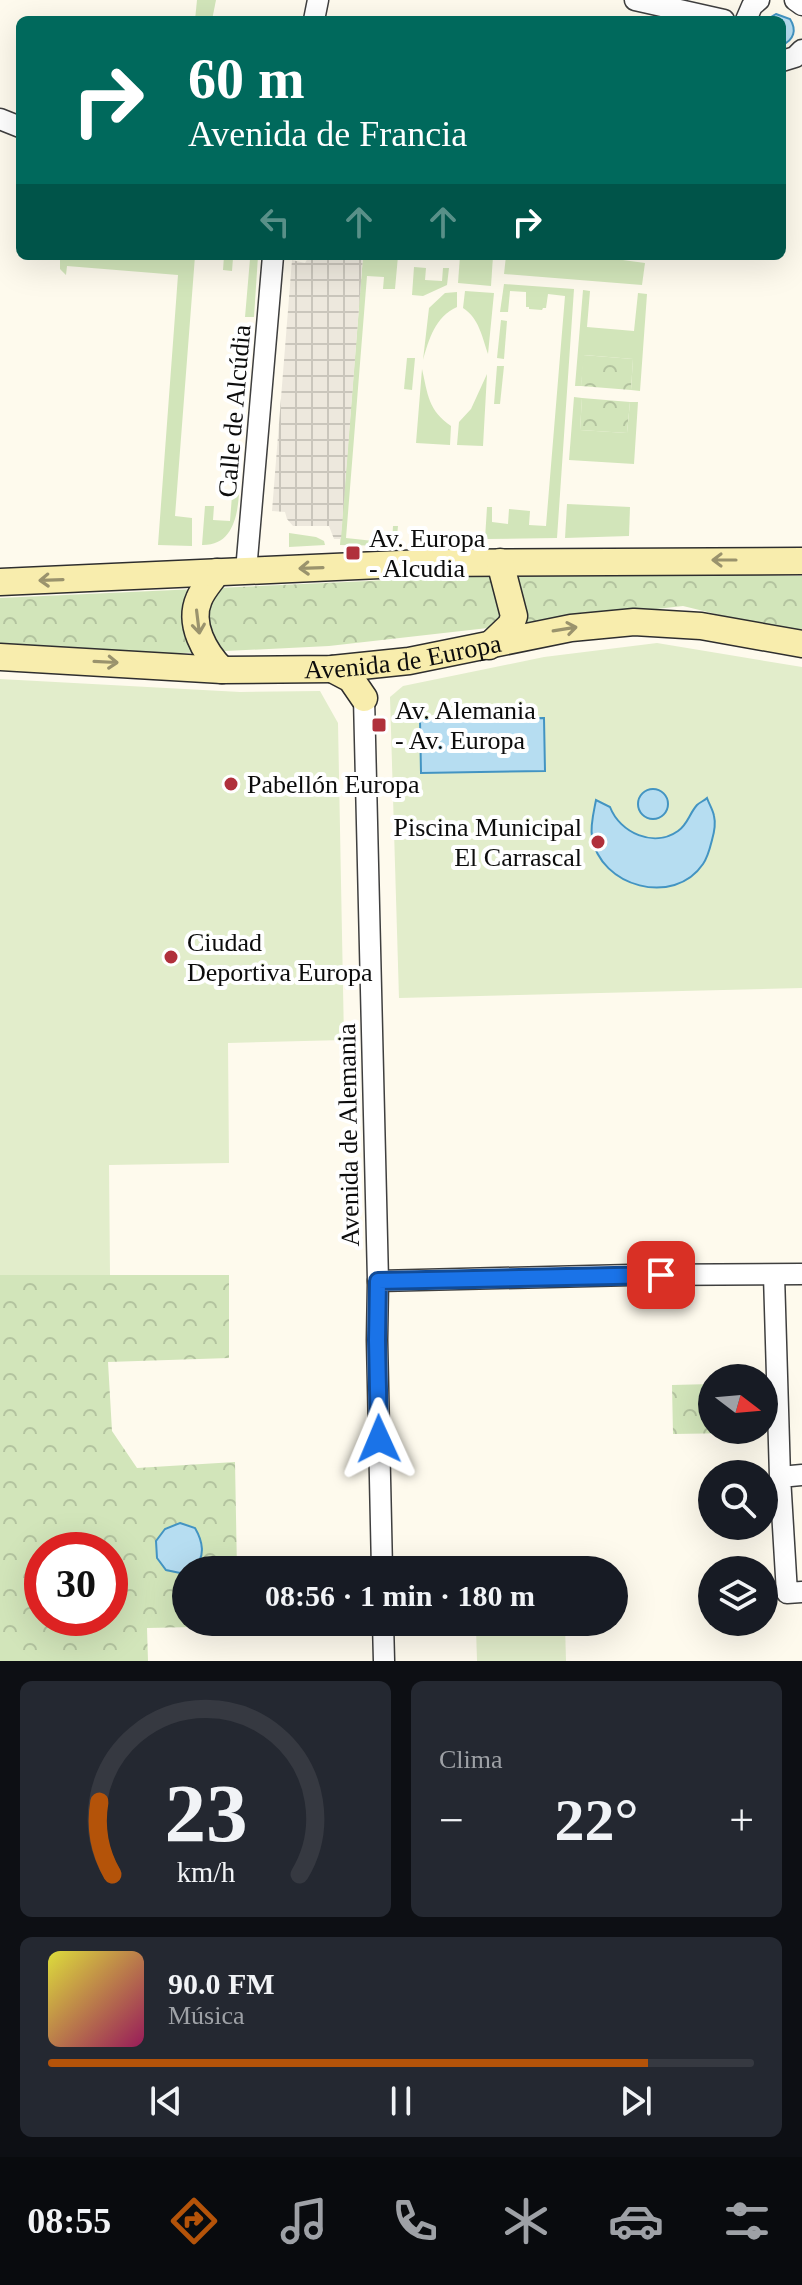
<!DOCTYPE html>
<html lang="es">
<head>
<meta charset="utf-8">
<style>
	body { margin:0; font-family:Georgia,serif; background:#242831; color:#f1f3f6; height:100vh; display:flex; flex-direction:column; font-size:30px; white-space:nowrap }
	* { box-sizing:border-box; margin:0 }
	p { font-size:26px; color:#9ea1a6 }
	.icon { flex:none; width:44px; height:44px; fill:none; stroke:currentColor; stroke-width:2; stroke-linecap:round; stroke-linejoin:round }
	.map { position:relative; height:1661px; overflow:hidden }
	.details { display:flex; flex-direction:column; gap:20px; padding:20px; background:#0d0f14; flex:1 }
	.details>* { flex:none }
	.banner { position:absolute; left:16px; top:16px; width:770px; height:244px; border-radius:12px; box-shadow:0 8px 32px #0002; background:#00695c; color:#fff; overflow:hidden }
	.needle { width:52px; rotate:106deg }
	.buttons { position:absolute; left:698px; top:1364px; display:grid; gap:16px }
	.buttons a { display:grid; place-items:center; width:80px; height:80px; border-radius:50%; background:#171b24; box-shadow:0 8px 32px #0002; font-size:40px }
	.speed { position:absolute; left:24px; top:1532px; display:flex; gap:16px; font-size:40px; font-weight:700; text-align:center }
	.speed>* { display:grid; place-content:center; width:104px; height:104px; border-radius:50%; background:#171b24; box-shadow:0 8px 32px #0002; line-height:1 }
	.speed .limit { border:12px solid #d22; background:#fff; color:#111 }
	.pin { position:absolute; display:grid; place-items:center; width:68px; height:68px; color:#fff; margin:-34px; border-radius:16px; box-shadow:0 4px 12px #0006 }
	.me { position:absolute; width:88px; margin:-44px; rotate:359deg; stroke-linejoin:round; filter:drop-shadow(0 0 6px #0008) }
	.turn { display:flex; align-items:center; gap:28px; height:168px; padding:0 40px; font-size:36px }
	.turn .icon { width:104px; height:104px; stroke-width:2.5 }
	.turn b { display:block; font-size:56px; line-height:68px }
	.lanes { display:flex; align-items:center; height:76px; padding:0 40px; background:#0003; justify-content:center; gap:40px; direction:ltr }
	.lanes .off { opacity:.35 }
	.big { font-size:60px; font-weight:700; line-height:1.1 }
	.details .widget { flex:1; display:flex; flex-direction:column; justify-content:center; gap:12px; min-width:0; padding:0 28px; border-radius:12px; background:#242831 }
	.details .dial { align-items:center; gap:0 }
	.dial svg { height:208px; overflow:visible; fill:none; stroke:#363941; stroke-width:7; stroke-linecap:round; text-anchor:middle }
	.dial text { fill:#f1f3f6; stroke:none }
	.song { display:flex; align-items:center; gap:24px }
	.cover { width:96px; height:96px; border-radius:12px; background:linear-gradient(135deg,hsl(60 70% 55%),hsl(330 70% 35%)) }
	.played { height:8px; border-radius:4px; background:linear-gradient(90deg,#b45309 85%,#363941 85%) }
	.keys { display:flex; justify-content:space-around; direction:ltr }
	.heat { display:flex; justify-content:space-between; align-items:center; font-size:44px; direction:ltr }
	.details .tiles { flex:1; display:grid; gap:20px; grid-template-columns:1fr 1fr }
	.widget:last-child { grid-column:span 2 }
	.trip { position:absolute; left:172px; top:1556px; width:456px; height:80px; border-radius:40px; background:#171b24; box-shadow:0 8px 32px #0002; font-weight:700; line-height:80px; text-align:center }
	.tabs { display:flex; height:128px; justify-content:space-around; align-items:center; background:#090b0e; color:#9ea1a6 }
	.tabs .icon { width:56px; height:56px }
	.tabs .on { color:#b45309 }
	.tabs b { font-size:36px; color:#f1f3f6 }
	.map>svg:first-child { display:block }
</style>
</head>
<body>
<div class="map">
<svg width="802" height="1661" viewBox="0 0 802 1661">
	<defs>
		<pattern id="park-crowns" width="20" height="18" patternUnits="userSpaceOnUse" patternTransform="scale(2)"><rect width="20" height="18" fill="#d2e5ba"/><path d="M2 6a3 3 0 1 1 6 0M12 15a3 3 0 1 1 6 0" fill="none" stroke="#b3c39f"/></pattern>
		<pattern id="plaza-grid" width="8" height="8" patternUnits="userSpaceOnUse" patternTransform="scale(2)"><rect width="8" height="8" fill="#ede8dd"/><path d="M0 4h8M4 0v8" fill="none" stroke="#cac6bc"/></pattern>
	</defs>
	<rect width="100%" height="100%" fill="#fefaed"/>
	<!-- park -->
	<g fill="url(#park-crowns)" fill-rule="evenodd">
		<polygon points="583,355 633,359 631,390 581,386"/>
		<polygon points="582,398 630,402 627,433 580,430"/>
		<polygon points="585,571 802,576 802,635 683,606 329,646 0,662 0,598"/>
		<path d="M0 1275H229V1358L108 1362 112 1431 137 1468 235 1462 237 1570H186V1622H239V1626L147 1628 148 1661H0ZM42 1550H110V1618H42Z"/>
		<polygon points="712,1384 712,1430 737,1430 737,1433 673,1434 672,1385"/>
	</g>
	<!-- garden -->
	<g fill="#d2e5ba">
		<polygon points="197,0 216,0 212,20 195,20"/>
		<polygon points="60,256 195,256 175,516 192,518 192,546 158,545 178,275 67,266 66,275 60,269"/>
		<polygon points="224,256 258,256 254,317 245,317 250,259 233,258 232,271 223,270"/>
		<polygon points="363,256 398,256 395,289 383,289 384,277 367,276 346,538 392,543 393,526 398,526 396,546 340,545"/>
		<polygon points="460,256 493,256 491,286 458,283"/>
		<polygon points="506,256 593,256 645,263 642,285 504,274"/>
		<polygon points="414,267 426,268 425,280 442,281 443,268 449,268 447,285 423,296 412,295"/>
		<polygon points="504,284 574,289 557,538 485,539 487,507 492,507 492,522 508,524 509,509 530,511 529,525 546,526 565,296 548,294 546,308 543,308 542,310 529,309 529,307 526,307 526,292 510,291 508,312 500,312"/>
		<polygon points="583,290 590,291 587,327 634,331 638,293 647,294 640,391 631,390 633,359 584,355 581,386 575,386"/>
		<path d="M465 291 494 293 488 354C482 337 479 318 463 308Z"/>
		<path d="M457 292V307C435 317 429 339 423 360L429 308 445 293Z"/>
		<polygon points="501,320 507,321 504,359 497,358"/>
		<polygon points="245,326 252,327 249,362 242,361"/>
		<polygon points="407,358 415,358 412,390 404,389"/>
		<polygon points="497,366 504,366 500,404 494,404"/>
		<path d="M422 369C428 395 428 410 451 426L450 445 416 443Z"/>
		<polygon points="241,371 248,371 245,409 238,408"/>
		<polygon points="487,374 483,446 457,445 459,422 471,409"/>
		<polygon points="574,397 582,398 580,430 627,433 630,402 638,402 634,464 569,460"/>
		<path d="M235 457H241C238 488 245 546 202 545L205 506H214L213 520 230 521Z"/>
		<polygon points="567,504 630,507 629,536 565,538"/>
		<polygon points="289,533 316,537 324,541 325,545 289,547"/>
	</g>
	<!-- pitch -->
	<g fill="#e2edcb">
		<polygon points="657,643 802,667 802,988 399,998 390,697 403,686 544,657"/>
		<polygon points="0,679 240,692 320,691 338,723 344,1040 228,1043 229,1163 109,1165 110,1275 0,1275"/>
		<polygon points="565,1625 566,1661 477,1661 476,1628"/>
	</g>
	<!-- plaza -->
	<polygon fill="url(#plaza-grid)" points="309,256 363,256 341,539 334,539 329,526 293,526 287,519 285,512 272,511 292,260 305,263"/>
	<!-- water -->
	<g fill="#b6ddf1" stroke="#4394c2" stroke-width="2">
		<path d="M776 14 790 19C797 30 794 40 782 45V20H766Z"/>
		<polygon points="544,718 545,771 421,773 420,720"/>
		<circle cx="653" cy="804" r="15"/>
		<path d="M707 798C709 804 713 810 714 816 716 824 714 833 712 840 710 848 708 857 703 864 674 907 600 887 592 837 590 825 594 811 596 800L610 807C620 833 654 848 678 831 688 824 689 814 697 805 700 802 704 801 707 798Z"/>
		<path d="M180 1523 195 1528C202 1540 207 1557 193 1568 189 1570 184 1571 180 1573L166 1570 157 1558 156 1541 165 1529Z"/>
	</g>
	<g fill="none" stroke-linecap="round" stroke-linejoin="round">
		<defs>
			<g id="minor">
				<polyline points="635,0 724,20"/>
				<polyline points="795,0 802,5"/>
				<polyline points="314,20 318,0"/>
				<polyline points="746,20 752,6 759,0"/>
				<polyline points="782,61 795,57 802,50"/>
				<polyline points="0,119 20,127"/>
				<polyline points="246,571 273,256"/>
				<polyline points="364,698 378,1281 377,1340 382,1570"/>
				<polyline points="774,1275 780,1477"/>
				<polyline points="378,1281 631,1275 802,1274"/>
				<polyline points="802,1475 780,1477 787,1593 802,1592"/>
				<polyline points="383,1622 384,1661"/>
			</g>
			<g id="secondary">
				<path d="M217 572C211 581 203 589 199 599 188 624 205 653 222 670"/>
				<polyline points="0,582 424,563 802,561"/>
				<polyline points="489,646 511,625 514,616 500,562"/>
				<path id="s1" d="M0 657 222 670 332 669 409 661 571 628 634 622 701 626 802 644"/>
				<polyline points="332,669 351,679 364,698"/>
			</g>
		</defs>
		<!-- minor casing -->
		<use href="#minor" stroke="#3f3f3f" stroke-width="23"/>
		<!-- secondary casing -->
		<use href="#secondary" stroke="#2e2e2e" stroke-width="29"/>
		<!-- minor -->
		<use href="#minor" stroke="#fff" stroke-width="20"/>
		<!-- secondary -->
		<use href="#secondary" stroke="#f8edad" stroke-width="26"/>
	</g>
	<!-- one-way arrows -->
	<defs><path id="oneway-shaft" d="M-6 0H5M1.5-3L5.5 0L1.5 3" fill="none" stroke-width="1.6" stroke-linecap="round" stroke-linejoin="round" transform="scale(2)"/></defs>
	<g stroke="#9a936d">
		<use href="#oneway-shaft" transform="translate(724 560) rotate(-180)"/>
		<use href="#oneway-shaft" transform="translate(311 568) rotate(178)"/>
		<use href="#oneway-shaft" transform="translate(51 580) rotate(178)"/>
		<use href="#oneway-shaft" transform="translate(198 622) rotate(83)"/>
		<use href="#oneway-shaft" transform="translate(565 629) rotate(-9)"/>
		<use href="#oneway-shaft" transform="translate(106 662) rotate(3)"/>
	</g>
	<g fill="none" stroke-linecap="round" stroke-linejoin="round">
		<defs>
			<polyline id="route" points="379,1439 377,1340 378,1281 661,1275"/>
		</defs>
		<!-- route casing -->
		<use href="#route" stroke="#114b97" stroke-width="20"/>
		<!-- route -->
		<use href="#route" stroke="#1a73e8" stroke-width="14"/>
	</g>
	<!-- markers -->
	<g fill="#b0303b" stroke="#fff" stroke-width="3">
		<rect x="345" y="545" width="16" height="16" rx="4"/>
		<rect x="371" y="717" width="16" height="16" rx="4"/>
		<circle cx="231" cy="784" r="8"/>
		<circle cx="598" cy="842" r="8"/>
		<circle cx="171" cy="957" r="8"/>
	</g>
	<g text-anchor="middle" stroke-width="8" stroke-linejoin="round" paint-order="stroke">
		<!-- street labels -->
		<g font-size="26" fill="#0c0c0c" stroke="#fff">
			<text transform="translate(234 411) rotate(-85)" y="9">Calle de Alcúdia</text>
			<text dy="9" stroke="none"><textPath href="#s1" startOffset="404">Avenida de Europa</textPath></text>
			<text transform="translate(348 1135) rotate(-91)" y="9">Avenida de Alemania</text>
		</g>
		<!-- poi labels -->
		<g font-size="26" fill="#0c0c0c" stroke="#fff" text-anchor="start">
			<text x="369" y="547">Av. Europa<tspan x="369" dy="30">- Alcudia</tspan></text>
			<text x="395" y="719">Av. Alemania<tspan x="395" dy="30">- Av. Europa</tspan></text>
			<text x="247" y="793">Pabellón Europa</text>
			<text x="582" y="836" text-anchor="end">Piscina Municipal<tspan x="582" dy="30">El Carrascal</tspan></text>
			<text x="187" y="951">Ciudad<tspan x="187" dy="30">Deportiva Europa</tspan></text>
		</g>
	</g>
</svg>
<div class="buttons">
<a><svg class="needle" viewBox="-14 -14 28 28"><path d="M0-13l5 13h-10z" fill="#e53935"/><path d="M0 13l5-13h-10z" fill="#9ea1a6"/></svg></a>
<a><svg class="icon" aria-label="search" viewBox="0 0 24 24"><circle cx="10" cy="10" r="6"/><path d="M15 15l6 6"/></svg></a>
<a><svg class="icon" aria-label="layers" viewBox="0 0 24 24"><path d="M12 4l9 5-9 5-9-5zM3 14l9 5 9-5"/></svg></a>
</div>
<div class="speed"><div class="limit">30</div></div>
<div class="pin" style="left:661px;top:1275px;background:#d93025"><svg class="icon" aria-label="arrive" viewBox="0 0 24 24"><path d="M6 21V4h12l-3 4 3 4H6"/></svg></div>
<svg class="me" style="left:379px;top:1439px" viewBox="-20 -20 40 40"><path d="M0-17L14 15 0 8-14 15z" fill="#1a73e8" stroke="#fff" stroke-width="4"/></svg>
<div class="trip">08:56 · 1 min · 180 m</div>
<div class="banner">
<div class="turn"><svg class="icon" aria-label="right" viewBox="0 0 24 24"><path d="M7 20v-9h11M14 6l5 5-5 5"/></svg><div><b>60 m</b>Avenida de Francia</div></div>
<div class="lanes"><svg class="icon off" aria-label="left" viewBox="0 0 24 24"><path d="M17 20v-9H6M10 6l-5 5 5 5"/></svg><svg class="icon off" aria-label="ahead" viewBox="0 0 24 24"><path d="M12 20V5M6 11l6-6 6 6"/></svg><svg class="icon off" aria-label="ahead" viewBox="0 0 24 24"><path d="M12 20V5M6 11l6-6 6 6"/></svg><svg class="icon" aria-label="right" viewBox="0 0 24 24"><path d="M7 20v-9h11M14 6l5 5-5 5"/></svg></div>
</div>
</div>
<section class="details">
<div class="tiles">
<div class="widget dial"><svg viewBox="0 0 100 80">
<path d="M14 69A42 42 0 1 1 86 69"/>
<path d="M14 69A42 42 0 0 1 9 41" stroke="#b45309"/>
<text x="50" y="56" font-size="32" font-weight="700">23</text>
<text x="50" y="72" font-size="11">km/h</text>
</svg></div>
<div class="widget"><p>Clima</p>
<div class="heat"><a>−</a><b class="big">22°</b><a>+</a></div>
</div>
<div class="widget">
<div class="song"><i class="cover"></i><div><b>90.0 FM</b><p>Música</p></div></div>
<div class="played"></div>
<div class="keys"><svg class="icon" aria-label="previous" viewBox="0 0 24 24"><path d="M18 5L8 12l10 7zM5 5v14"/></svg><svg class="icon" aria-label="pause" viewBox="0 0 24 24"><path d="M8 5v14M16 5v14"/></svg><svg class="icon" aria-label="next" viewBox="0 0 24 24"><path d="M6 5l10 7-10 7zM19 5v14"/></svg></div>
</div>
</div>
</section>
<nav class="tabs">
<b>08:55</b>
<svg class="icon on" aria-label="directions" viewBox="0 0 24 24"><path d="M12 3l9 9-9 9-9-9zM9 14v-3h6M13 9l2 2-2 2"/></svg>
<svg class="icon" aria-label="music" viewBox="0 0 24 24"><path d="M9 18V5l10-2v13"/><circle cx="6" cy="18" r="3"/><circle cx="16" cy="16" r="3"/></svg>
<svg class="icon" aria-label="phone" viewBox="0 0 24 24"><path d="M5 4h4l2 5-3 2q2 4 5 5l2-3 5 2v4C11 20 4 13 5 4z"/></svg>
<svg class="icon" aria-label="climate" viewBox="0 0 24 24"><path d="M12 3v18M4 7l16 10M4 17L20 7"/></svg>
<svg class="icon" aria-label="car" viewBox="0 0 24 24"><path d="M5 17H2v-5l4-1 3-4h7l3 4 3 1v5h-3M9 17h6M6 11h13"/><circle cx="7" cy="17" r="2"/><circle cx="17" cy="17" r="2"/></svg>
<svg class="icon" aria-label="filters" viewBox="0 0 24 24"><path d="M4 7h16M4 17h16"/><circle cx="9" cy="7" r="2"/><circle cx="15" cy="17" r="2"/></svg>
</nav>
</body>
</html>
